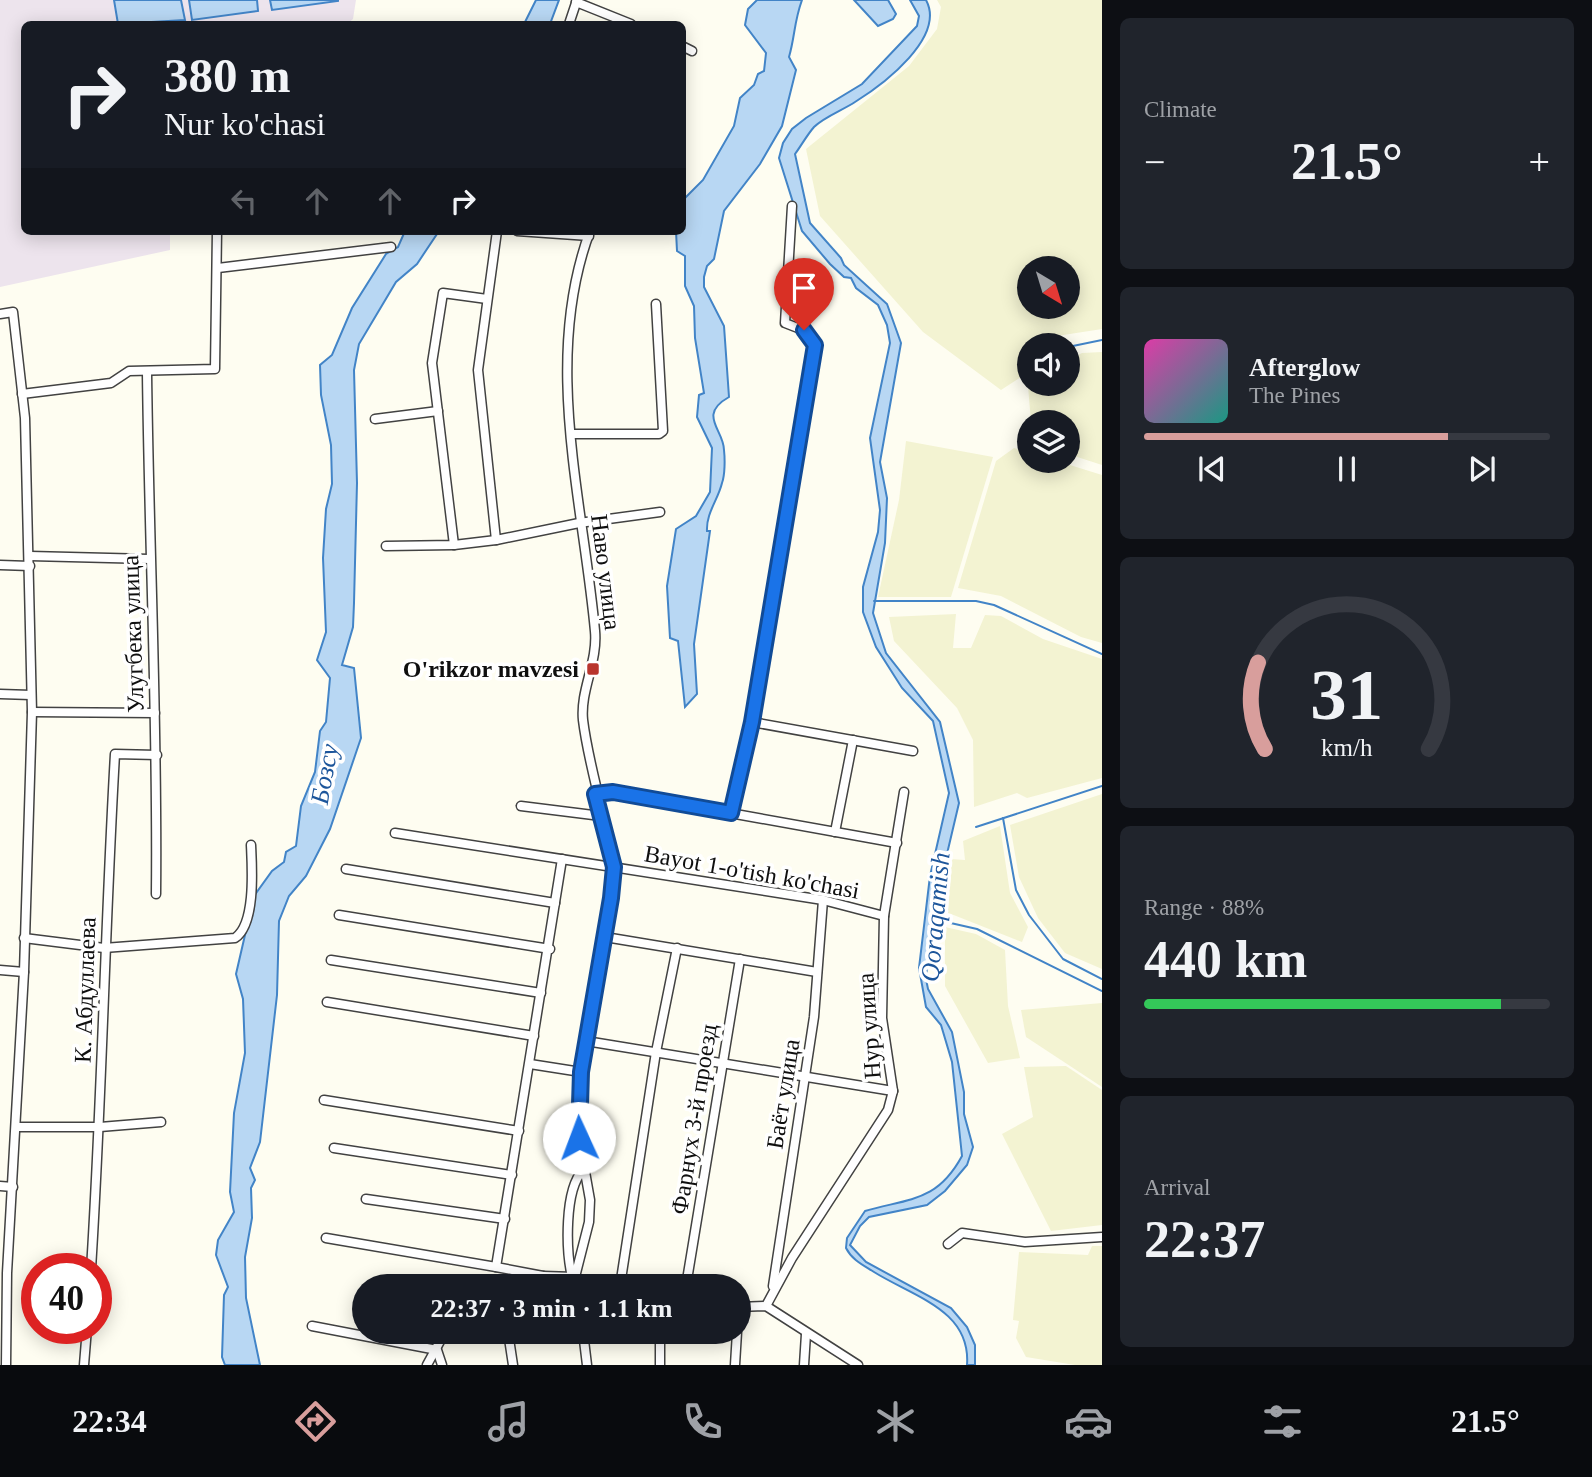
<!DOCTYPE html>
<html lang="en">
<head>
<meta charset="utf-8">
<style>
	body { margin:0; font-family:"Times New Roman",serif; background:#20242c; color:#f1f3f6; height:100vh; display:flex; flex-direction:column; font-size:26px; white-space:nowrap }
	* { box-sizing:border-box; margin:0 }
	p { font-size:23px; color:#9ea1a6 }
	.icon { flex:none; width:38px; height:38px; fill:none; stroke:currentColor; stroke-width:2; stroke-linecap:round; stroke-linejoin:round }
	.map { position:relative; flex:1; overflow:hidden }
	.details { display:flex; flex-direction:column; gap:18px; padding:18px; background:#0d0f14; width:490px }
	.details>* { flex:none }
	.top-card { position:absolute; left:21px; top:21px; width:665px; height:214px; border-radius:10px; box-shadow:0 4px 18px #0003; background:#171b24; color:#f1f3f6; overflow:hidden }
	.needle { width:46px; rotate:142deg }
	.tools { position:absolute; left:1017px; top:256px; display:grid; gap:14px }
	.tools a { display:grid; place-items:center; width:63px; height:63px; border-radius:50%; background:#171b24; box-shadow:0 4px 18px #0003; font-size:35px }
	.speed { position:absolute; left:21px; top:1253px; display:flex; gap:14px; font-size:35px; font-weight:700; text-align:center }
	.speed>* { display:grid; place-content:center; width:91px; height:91px; border-radius:50%; background:#171b24; box-shadow:0 4px 18px #0003; line-height:1 }
	.speed .limit { border:10px solid #d22; background:#fff; color:#111 }
	.pin { position:absolute; display:grid; place-items:center; width:60px; height:60px; color:#fff; margin:-72px -30px; border-radius:50% 50% 50% 0; rotate:-45deg; box-shadow:0 0 7px #0007 }
	.pin .icon { rotate:45deg }
	.me { position:absolute; width:77px; margin:-38px; rotate:358deg; stroke-linejoin:round; filter:drop-shadow(0 0 5px #0008) }
	.turn { display:flex; align-items:center; gap:24px; height:147px; padding:0 28px; font-size:32px }
	.turn .icon { width:91px; height:91px; stroke-width:2.5 }
	.turn b { display:block; font-size:49px; line-height:60px }
	.lanes { display:flex; align-items:center; height:66px; padding:0 28px; background:#0003; justify-content:center; gap:35px; direction:ltr }
	.lanes .off { opacity:.35 }
	.big { font-size:52px; font-weight:800; line-height:1.1 }
	.details .tile { flex:1; display:flex; flex-direction:column; justify-content:center; gap:10px; min-width:0; padding:0 24px; border-radius:10px; background:#20242c }
	.details .dial { align-items:center; gap:0 }
	.dial svg { height:182px; overflow:visible; fill:none; stroke:#363941; stroke-width:7; stroke-linecap:round; text-anchor:middle }
	.dial text { fill:#f1f3f6; stroke:none }
	.song { display:flex; align-items:center; gap:21px }
	.cover { width:84px; height:84px; border-radius:10px; background:linear-gradient(135deg,hsl(320 70% 55%),hsl(170 70% 35%)) }
	.played { height:7px; border-radius:4px; background:linear-gradient(90deg,#d89e9c 75%,#363941 75%) }
	.keys { display:flex; justify-content:space-around; direction:ltr }
	.heat { display:flex; justify-content:space-between; align-items:center; font-size:38px; direction:ltr }
	.charge { height:10px; border-radius:5px; background:linear-gradient(90deg,#34c759 88%,#363941 0) }
	.trip { position:absolute; left:352px; top:1274px; width:399px; height:70px; border-radius:35px; background:#171b24; box-shadow:0 4px 18px #0003; font-weight:800; line-height:70px; text-align:center }
	.tab-bar { display:flex; height:112px; justify-content:space-around; align-items:center; background:#090b0e; color:#9ea1a6 }
	.tab-bar .icon { width:49px; height:49px }
	.tab-bar .selected { color:#d89e9c }
	.tab-bar b { font-size:32px; color:#f1f3f6 }
	main { display:flex; flex:1; min-height:0 }
	.map>svg:first-child { display:block }
</style>
</head>
<body>
<main>
<div class="map">
<svg width="1102" height="1365" viewBox="0 0 1102 1365">
	<rect width="100%" height="100%" fill="#fefdf1"/>
	<!-- industrial -->
	<polygon fill="#ede4ed" points="0,0 356,0 353,19 347,24 24,24 24,231 170,231 170,250 0,287"/>
	<!-- farmland -->
	<g fill="#f3f3d2" fill-rule="evenodd">
		<path d="M937 0H1102V329L1044 338 1045 345H1029V372L1001 390 923 332 820 216 806 149 909 66 937 29 941 7ZM1029 268H1068V306H1029Z"/>
		<polygon points="1102,352 1102,465 1068,454 1068,422 1031,422 1028,386 1031,383 1068,383 1068,360 1082,353"/>
		<polygon points="906,441 993,457 951,597 878,597 899,500"/>
		<polygon points="1014,448 1029,453 1029,460 1054,460 1102,475 1102,643 1081,637 1001,596 958,588 996,461"/>
		<polygon points="956,614 953,648 971,648 985,615 1001,616 1043,639 1102,659 1102,778 1027,798 1017,793 974,807 973,740 957,708 894,641 889,617"/>
		<polygon points="1102,794 1102,969 1065,953 1038,918 1019,877 1010,825"/>
		<polygon points="1000,826 1010,893 1028,927 1022,942 941,910 950,859 965,860 963,841"/>
		<polygon points="945,927 976,934 1005,950 1008,1006 1020,1058 988,1063 945,986"/>
		<polygon points="1102,1003 1102,1087 1026,1037 1021,1010"/>
		<polygon points="1066,1066 1102,1090 1102,1225 1051,1231 1002,1134 1033,1117 1024,1067"/>
		<polygon points="1092,1246 1102,1246 1102,1365 1075,1365 1026,1357 1016,1338 1019,1321 1013,1320 1019,1252 1088,1255"/>
	</g>
	<!-- water -->
	<g fill="#b8d7f3" stroke="#4284c7" stroke-width="2">
		<polygon points="114,0 181,0 185,20 118,24"/>
		<polygon points="189,0 257,0 258,11 192,20"/>
		<polygon points="270,0 338,0 338,1 272,10"/>
		<polygon points="536,0 559,0 550,24 524,24"/>
		<path d="M757 0H802C794 22 795 36 789 57L796 70 782 126 760 164 724 211 714 259 707 266 704 277V287L724 326 729 397C697 415 724 430 724 450 725 459 725 475 722 483 718 500 706 513 707 531H710L694 644 697 694 685 707 678 641 670 638 667 586 676 529 696 516 710 492 712 448 697 417 699 395 704 393 695 338 694 306 685 286V256L677 251 676 231H682L683 200 703 180 734 126 740 98 754 85 758 74 764 71 766 53 745 25 748 9Z"/>
		<polygon points="854,0 888,0 896,14 893,19 878,26"/>
		<path d="M910 0H926C946 37 884 84 855 102 843 110 824 117 814 127 807 135 801 146 795 154L810 223 841 258 844 265 887 304 901 343 880 462 887 498 885 543 873 613 886 653 940 722 959 803 930 926 926 979 928 989 952 1032 964 1092V1114L973 1147 967 1165 945 1191 927 1205 869 1217 860 1226 850 1245 866 1262 951 1308 967 1327 975 1345V1365H967C971 1310 914 1297 874 1272 863 1265 852 1260 846 1248L847 1238 865 1211C910 1198 937 1202 962 1156L952 1062 941 1025 926 1007 919 968 930 876 949 793 933 721 902 688 876 647 863 612V587L878 532 880 510 870 438 890 343 887 325 878 305 856 288 851 278 844 277 830 264 802 231 779 158 783 143 792 129 806 118 862 84 917 26 919 16Z"/>
		<polygon points="405,231 439,231 417,264 396,282 359,344 354,370 357,483 354,603 353,627 342,665 354,668 361,738 330,829 306,876 289,896 279,921 277,995 260,1142 250,1168 255,1180 251,1188 252,1218 245,1257 246,1298 260,1365 225,1365 222,1357 224,1295 228,1287 216,1255 218,1240 234,1212 230,1192 234,1113 245,1053 243,999 236,974 254,896 272,871 284,862 286,852 296,846 301,806 315,772 320,731 326,722 330,678 317,660 326,632 323,558 326,509 332,484 331,445 321,395 320,365 332,355 352,308 386,254 398,247"/>
	</g>
	<g fill="none" stroke-linecap="round" stroke-linejoin="round">
		<!-- stream -->
		<g stroke="#4284c7" stroke-width="2">
			<polyline points="1068,347 1102,340"/>
			<polyline points="874,601 976,601 994,605 1102,654"/>
			<polyline points="1003,818 1016,890 1029,915 1063,959 1102,979"/>
			<polyline points="976,827 1102,786"/>
			<polyline points="933,919 977,929 1102,991"/>
		</g>
		<defs>
			<g id="minor">
				<polyline points="576,2 631,24"/>
				<polyline points="569,24 577,0"/>
				<polyline points="682,46 692,51"/>
				<polyline points="517,231 589,236"/>
				<polyline points="218,268 391,247"/>
				<polyline points="0,314 13,312 25,418 32,712 24,972 7,1273 6,1365"/>
				<path d="M147 372C149 546 158 720 156 894"/>
				<polyline points="22,394 111,383 129,371 215,369 217,231"/>
				<polyline points="375,419 438,411"/>
				<polyline points="572,434 659,434 663,431 656,304"/>
				<polyline points="496,540 478,370 497,231"/>
				<polyline points="454,545 432,363 443,293 487,299"/>
				<polyline points="386,546 454,545 496,540 579,523 660,512"/>
				<polyline points="30,556 149,559"/>
				<polyline points="0,565 30,566"/>
				<polyline points="0,694 31,695"/>
				<polyline points="32,712 155,713"/>
				<polyline points="752,722 913,751"/>
				<polyline points="595,794 613,792 897,843"/>
				<polyline points="521,806 601,816"/>
				<polyline points="731,813 752,722 815,345 808,332 785,323 792,206"/>
				<polyline points="835,832 853,740"/>
				<polyline points="395,833 823,900 884,916"/>
				<polyline points="346,869 555,903"/>
				<polyline points="339,915 550,949"/>
				<polyline points="605,937 817,972"/>
				<path d="M24 938 104 948 235 938C256 924 252 867 251 845"/>
				<polyline points="331,960 541,993"/>
				<polyline points="0,970 24,972"/>
				<polyline points="327,1002 534,1036"/>
				<polyline points="586,1041 893,1091"/>
				<polyline points="530,1064 581,1072"/>
				<polyline points="324,1100 519,1131"/>
				<polyline points="16,1127 100,1127 161,1122"/>
				<polyline points="334,1148 512,1175"/>
				<polyline points="0,1186 13,1187"/>
				<polyline points="366,1199 505,1219"/>
				<polyline points="326,1238 496,1267"/>
				<polyline points="948,1244 962,1233 1025,1242 1102,1237"/>
				<path d="M91 1269C102 1097 105 926 115 754L157 755"/>
				<polyline points="543,1276 496,1267 562,859"/>
				<path d="M572 1277C566 1251 564 1190 583 1170"/>
				<polyline points="523,1286 543,1276 575,1277"/>
				<path d="M576 1286 575 1277 589 1222 590 1200 579 1138 578 1098 611 898C616 840 590 779 583 720 580 690 598 662 595 631 583 500 542 360 590 231"/>
				<polyline points="620,1286 656,1052 677,948"/>
				<polyline points="686,1286 740,959"/>
				<polyline points="773,1286 814,1017 823,900"/>
				<polyline points="766,1306 792,1258 888,1110 893,1091 882,1018 884,916 904,792"/>
				<polyline points="738,1307 766,1306 858,1365"/>
				<polyline points="312,1326 437,1350 442,1365"/>
				<polyline points="508,1332 513,1365"/>
				<polyline points="583,1332 587,1365"/>
				<polyline points="84,1365 87,1328"/>
				<polyline points="427,1365 445,1332"/>
				<polyline points="660,1365 660,1332"/>
				<polyline points="735,1365 737,1332"/>
				<polyline points="804,1365 806,1334"/>
			</g>
		</defs>
		<!-- minor casing -->
		<use href="#minor" stroke="#424242" stroke-width="11"/>
		<!-- minor -->
		<use href="#minor" stroke="#fff" stroke-width="8"/>
	</g>
	<g fill="none" stroke-linecap="round" stroke-linejoin="round">
		<defs>
			<polyline id="route" points="579,1138 581,1072 611,898 614,867 595,794 613,792 731,813 752,722 815,345 804,330"/>
		</defs>
		<!-- route casing -->
		<use href="#route" stroke="#114b97" stroke-width="18"/>
		<!-- route -->
		<use href="#route" stroke="#1a73e8" stroke-width="12"/>
	</g>
	<!-- markers -->
	<rect fill="#b9352d" stroke="#fff" stroke-width="2.5" x="586" y="662" width="14" height="14" rx="3.5"/>
	<g text-anchor="middle" stroke-width="7" stroke-linejoin="round" paint-order="stroke">
		<!-- street labels -->
		<g font-size="24" fill="#0f0f0f" stroke="#fff">
			<text transform="translate(606 572) rotate(83)" y="8">Наво улица</text>
			<text transform="translate(133 634) rotate(-92)" y="8">Улугбека улица</text>
			<text transform="translate(752 872) rotate(10)" y="8">Bayot 1-o'tish ko'chasi</text>
			<text transform="translate(85 990) rotate(-88)" y="8">К. Абдуллаева</text>
			<text transform="translate(869 1026) rotate(-94)" y="8">Нур улица</text>
			<text transform="translate(783 1094) rotate(-81)" y="8">Баёт улица</text>
			<text transform="translate(694 1119) rotate(-81)" y="8">Фарнух 3-й проезд</text>
		</g>
		<!-- poi labels -->
		<g font-size="24" font-weight="bold" fill="#0f0f0f" stroke="#fff" text-anchor="end">
			<text x="579" y="677">O'rikzor mavzesi</text>
		</g>
		<!-- water labels -->
		<g font-size="26" font-style="italic" fill="#1d569b" stroke="#fff">
			<text transform="translate(324 774) rotate(-80)" y="9">Бозсу</text>
			<text transform="translate(935 917) rotate(-85)" y="9">Qoraqamish</text>
		</g>
	</g>
</svg>
<div class="tools">
<a><svg class="needle" viewBox="-14 -14 28 28"><path d="M0-13l5 13h-10z" fill="#e53935"/><path d="M0 13l5-13h-10z" fill="#9ea1a6"/></svg></a>
<a><svg class="icon" aria-label="sound" viewBox="0 0 24 24"><path d="M4 9h4l5-4v14l-5-4H4zM17 9q2 3 0 6"/></svg></a>
<a><svg class="icon" aria-label="layers" viewBox="0 0 24 24"><path d="M12 4l9 5-9 5-9-5zM3 14l9 5 9-5"/></svg></a>
</div>
<div class="speed"><div class="limit">40</div></div>
<div class="pin" style="left:804px;top:330px;background:#d93025"><svg class="icon" aria-label="arrive" viewBox="0 0 24 24"><path d="M6 21V4h12l-3 4 3 4H6"/></svg></div>
<svg class="me" style="left:579px;top:1138px" viewBox="-20 -20 40 40"><circle r="19" fill="#fff"/><path d="M0-13L10 11 0 6-10 11z" fill="#1a73e8"/></svg>
<div class="trip">22:37 · 3 min · 1.1 km</div>
<div class="top-card">
<div class="turn"><svg class="icon" aria-label="right" viewBox="0 0 24 24"><path d="M7 20v-9h11M14 6l5 5-5 5"/></svg><div><b>380 m</b>Nur ko'chasi</div></div>
<div class="lanes"><svg class="icon off" aria-label="left" viewBox="0 0 24 24"><path d="M17 20v-9H6M10 6l-5 5 5 5"/></svg><svg class="icon off" aria-label="ahead" viewBox="0 0 24 24"><path d="M12 20V5M6 11l6-6 6 6"/></svg><svg class="icon off" aria-label="ahead" viewBox="0 0 24 24"><path d="M12 20V5M6 11l6-6 6 6"/></svg><svg class="icon" aria-label="right" viewBox="0 0 24 24"><path d="M7 20v-9h11M14 6l5 5-5 5"/></svg></div>
</div>
</div>
<section class="details">
<div class="tile"><p>Climate</p>
<div class="heat"><a>−</a><b class="big">21.5°</b><a>+</a></div>
</div>
<div class="tile">
<div class="song"><i class="cover"></i><div><b>Afterglow</b><p>The Pines</p></div></div>
<div class="played"></div>
<div class="keys"><svg class="icon" aria-label="previous" viewBox="0 0 24 24"><path d="M18 5L8 12l10 7zM5 5v14"/></svg><svg class="icon" aria-label="pause" viewBox="0 0 24 24"><path d="M8 5v14M16 5v14"/></svg><svg class="icon" aria-label="next" viewBox="0 0 24 24"><path d="M6 5l10 7-10 7zM19 5v14"/></svg></div>
</div>
<div class="tile dial"><svg viewBox="0 0 100 80">
<path d="M14 69A42 42 0 1 1 86 69"/>
<path d="M14 69A42 42 0 0 1 11 31" stroke="#d89e9c"/>
<text x="50" y="56" font-size="32" font-weight="700">31</text>
<text x="50" y="72" font-size="11">km/h</text>
</svg></div>
<div class="tile"><p>Range · 88%</p><b class="big">440 km</b><div class="charge"></div></div>
<div class="tile"><p>Arrival</p><b class="big">22:37</b></div>
</section>
</main>
<nav class="tab-bar">
<b>22:34</b>
<svg class="icon selected" aria-label="directions" viewBox="0 0 24 24"><path d="M12 3l9 9-9 9-9-9zM9 14v-3h6M13 9l2 2-2 2"/></svg>
<svg class="icon" aria-label="music" viewBox="0 0 24 24"><path d="M9 18V5l10-2v13"/><circle cx="6" cy="18" r="3"/><circle cx="16" cy="16" r="3"/></svg>
<svg class="icon" aria-label="phone" viewBox="0 0 24 24"><path d="M5 4h4l2 5-3 2q2 4 5 5l2-3 5 2v4C11 20 4 13 5 4z"/></svg>
<svg class="icon" aria-label="climate" viewBox="0 0 24 24"><path d="M12 3v18M4 7l16 10M4 17L20 7"/></svg>
<svg class="icon" aria-label="car" viewBox="0 0 24 24"><path d="M5 17H2v-5l4-1 3-4h7l3 4 3 1v5h-3M9 17h6M6 11h13"/><circle cx="7" cy="17" r="2"/><circle cx="17" cy="17" r="2"/></svg>
<svg class="icon" aria-label="filters" viewBox="0 0 24 24"><path d="M4 7h16M4 17h16"/><circle cx="9" cy="7" r="2"/><circle cx="15" cy="17" r="2"/></svg>
<b>21.5°</b>
</nav>
</body>
</html>
